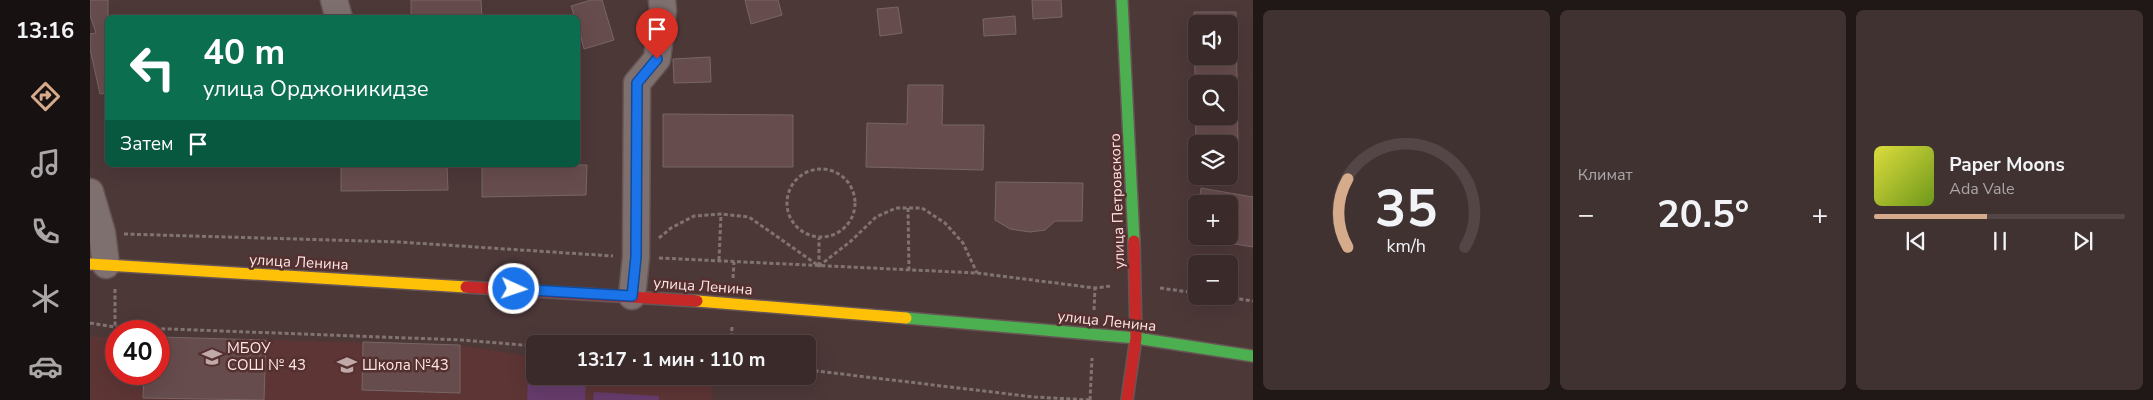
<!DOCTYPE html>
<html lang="ru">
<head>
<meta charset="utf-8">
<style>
	body { margin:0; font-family:"Nunito Sans",sans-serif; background:#413232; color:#f1f3f6; height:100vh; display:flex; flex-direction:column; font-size:19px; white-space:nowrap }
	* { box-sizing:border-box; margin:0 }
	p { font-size:16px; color:#aba7a8 }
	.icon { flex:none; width:28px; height:28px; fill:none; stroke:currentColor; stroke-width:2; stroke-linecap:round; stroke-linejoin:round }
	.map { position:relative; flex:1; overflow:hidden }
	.drawer { display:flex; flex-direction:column; gap:10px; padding:10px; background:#201717; width:900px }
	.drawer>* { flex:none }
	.hud { position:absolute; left:15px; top:15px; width:475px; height:152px; border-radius:8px; box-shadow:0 5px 20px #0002,0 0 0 1px #544647; background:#0b6e4f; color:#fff; overflow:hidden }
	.controls { position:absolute; left:1098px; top:15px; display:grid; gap:10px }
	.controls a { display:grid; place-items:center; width:50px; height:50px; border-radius:8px; background:#3a2a2a; box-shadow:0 5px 20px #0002,0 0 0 1px #544647; font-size:25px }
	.speed { position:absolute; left:15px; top:320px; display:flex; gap:10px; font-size:25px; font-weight:700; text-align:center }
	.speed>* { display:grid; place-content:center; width:65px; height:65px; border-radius:50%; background:#3a2a2a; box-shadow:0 5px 20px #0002,0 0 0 1px #544647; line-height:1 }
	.speed .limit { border:8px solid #d22; background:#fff; color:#111 }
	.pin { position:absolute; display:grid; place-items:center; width:42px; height:42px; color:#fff; margin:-51px -21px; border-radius:50% 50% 50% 0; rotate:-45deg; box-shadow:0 0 5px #0007 }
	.pin .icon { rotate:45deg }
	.me { position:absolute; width:55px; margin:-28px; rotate:93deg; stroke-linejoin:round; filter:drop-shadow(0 0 4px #0008) }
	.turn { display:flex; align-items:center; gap:18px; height:105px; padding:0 15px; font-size:22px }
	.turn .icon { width:65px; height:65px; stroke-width:2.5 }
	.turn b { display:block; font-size:35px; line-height:42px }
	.then { display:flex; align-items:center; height:48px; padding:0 15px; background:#0003; gap:10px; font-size:19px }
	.big { font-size:38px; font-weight:700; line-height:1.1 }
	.drawer .card { flex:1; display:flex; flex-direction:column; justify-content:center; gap:8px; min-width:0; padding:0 18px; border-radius:8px; background:#413232 }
	.drawer .dial { align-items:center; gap:0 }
	.dial svg { height:130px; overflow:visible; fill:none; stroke:#544647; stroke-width:7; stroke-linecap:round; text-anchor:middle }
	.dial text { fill:#f1f3f6; stroke:none }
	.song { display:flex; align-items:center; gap:15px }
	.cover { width:60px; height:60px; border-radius:8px; background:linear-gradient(135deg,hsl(60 70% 55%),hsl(80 70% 35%)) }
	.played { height:5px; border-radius:2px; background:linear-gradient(90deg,#d6ab8b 45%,#544647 45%) }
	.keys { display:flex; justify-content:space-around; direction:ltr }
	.heat { display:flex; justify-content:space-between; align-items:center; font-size:28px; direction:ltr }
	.drawer .tiles { flex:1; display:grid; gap:10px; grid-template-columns:repeat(3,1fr) }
	.trip { position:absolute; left:436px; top:335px; width:290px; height:50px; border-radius:8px; background:#3a2a2a; box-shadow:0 5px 20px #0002,0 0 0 1px #544647; font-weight:700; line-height:50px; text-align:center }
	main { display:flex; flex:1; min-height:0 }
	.tabs { display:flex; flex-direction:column; width:90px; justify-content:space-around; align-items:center; background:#171111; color:#aba7a8 }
	.tabs .icon { width:35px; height:35px }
	.tabs .current { color:#d6ab8b }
	.tabs b { font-size:22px; color:#f1f3f6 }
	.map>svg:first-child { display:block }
</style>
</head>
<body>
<main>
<nav class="tabs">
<b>13:16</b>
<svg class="icon current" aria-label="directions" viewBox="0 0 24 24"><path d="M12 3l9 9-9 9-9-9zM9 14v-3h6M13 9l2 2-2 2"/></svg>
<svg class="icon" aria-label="music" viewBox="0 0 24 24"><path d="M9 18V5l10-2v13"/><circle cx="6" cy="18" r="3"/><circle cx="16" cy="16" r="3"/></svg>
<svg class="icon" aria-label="phone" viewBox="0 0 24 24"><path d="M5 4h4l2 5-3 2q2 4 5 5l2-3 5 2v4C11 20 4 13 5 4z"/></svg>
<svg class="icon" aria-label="climate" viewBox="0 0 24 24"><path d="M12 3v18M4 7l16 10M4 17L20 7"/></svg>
<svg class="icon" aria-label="car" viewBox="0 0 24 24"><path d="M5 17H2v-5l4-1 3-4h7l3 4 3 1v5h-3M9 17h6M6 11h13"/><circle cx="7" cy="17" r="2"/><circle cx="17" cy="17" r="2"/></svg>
</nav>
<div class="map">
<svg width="1163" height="400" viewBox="0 0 1163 400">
	<rect width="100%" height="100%" fill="#4d3838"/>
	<!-- built -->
	<polygon fill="#5d3535" points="0,337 26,337 26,374 69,374 69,337 370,345 445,357 445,376 563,376 622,386 623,400 0,400"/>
	<!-- green -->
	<g fill="#663c6c">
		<polygon points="438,375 496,378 495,400 437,400"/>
		<polygon points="504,392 569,396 569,400 503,400"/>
	</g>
	<!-- building -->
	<g fill="#674c4d" stroke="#776665" fill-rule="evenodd">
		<polygon points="0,0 18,0 18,93 10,94 0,49 0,34 6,33 0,15"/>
		<polygon points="321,0 391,0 392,18 321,18"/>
		<polygon points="501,0 512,0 524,40 494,49 488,26 488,18 485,18 481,6"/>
		<polygon points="655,0 688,0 692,15 661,24"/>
		<polygon points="942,0 971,0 972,17 943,19"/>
		<polygon points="808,7 812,33 790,36 787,9"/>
		<path d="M1104 12H1146L1148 145H1106ZM1106 24H1139V56H1106ZM1106 84H1139V116H1106Z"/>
		<polygon points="925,16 926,34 894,36 893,19"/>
		<polygon points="620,57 621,82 584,83 583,59"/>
		<polygon points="818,85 853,85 852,125 894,125 893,170 776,167 777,123 817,124"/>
		<polygon points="573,114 703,115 703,167 573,167"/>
		<polygon points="251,165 357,165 358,190 251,191"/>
		<polygon points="392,165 497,165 496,195 392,197"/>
		<polygon points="906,182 993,183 992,221 965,221 955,230 940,232 920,229 905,220"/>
		<polygon points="1111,188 1163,197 1163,247 1103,237 1106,220 1106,236 1139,236 1139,204 1109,204"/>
		<polygon points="69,337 176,340 174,400 53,398 54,374 69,374"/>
		<polygon points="273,342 370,345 370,393 272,390"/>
	</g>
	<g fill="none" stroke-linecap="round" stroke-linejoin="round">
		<defs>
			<g id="street">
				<polyline points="244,0 249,18"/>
				<polyline points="0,192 12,233 16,265"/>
				<polyline points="542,296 546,257 547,83 567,59 573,10 572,0"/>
			</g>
			<g id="fast">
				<polyline points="1032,0 1044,241"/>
				<polyline points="816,318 1046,338 1163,356"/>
			</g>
			<g id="slow">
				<polyline points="0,264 376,287"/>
				<polyline points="607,301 816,318"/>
			</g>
			<g id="jam">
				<polyline points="376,287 607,301"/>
				<polyline points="1037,400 1046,338 1044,241"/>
			</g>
		</defs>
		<!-- street casing -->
		<use href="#street" stroke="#675555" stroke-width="29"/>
		<!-- fast casing -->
		<use href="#fast" stroke="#675555" stroke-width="14"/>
		<!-- slow casing -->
		<use href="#slow" stroke="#675555" stroke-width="14"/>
		<!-- jam casing -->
		<use href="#jam" stroke="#675555" stroke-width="14"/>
		<!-- path -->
		<g stroke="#817372" stroke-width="3" stroke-dasharray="4 2.5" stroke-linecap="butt">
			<circle cx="731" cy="203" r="34"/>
			<polyline points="818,208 819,270"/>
			<polyline points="34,234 309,242 523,256"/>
			<polyline points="569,238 581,228 604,216 631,214 659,217 729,266 761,241 786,217 806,208 832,208 855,223 873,243 887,273"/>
			<polyline points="569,258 887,273 1005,288 1021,286"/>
			<polyline points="629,260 631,214"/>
			<polyline points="729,266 729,238"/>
			<polyline points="643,278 644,262"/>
			<polyline points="1070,288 1106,293"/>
			<polyline points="25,289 25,327"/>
			<polyline points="1130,296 1163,301"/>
			<polyline points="1004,310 1005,288"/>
			<polyline points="0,323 25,327 372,340 445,346"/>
			<polyline points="641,344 642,327"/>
			<polyline points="718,370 944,397 1000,400"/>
			<polyline points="1000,400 1002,358"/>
		</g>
		<!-- street -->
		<use href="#street" stroke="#7f7070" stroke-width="26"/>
		<!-- fast -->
		<use href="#fast" stroke="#4caf50" stroke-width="11"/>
		<!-- slow -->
		<use href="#slow" stroke="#ffc107" stroke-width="11"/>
		<!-- jam -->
		<use href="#jam" stroke="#c62828" stroke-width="11"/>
	</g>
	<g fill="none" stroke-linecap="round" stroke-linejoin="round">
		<defs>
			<polyline id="route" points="424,289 542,296 546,257 547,83 567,59"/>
		</defs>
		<!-- route casing -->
		<use href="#route" stroke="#114b97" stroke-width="12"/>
		<!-- route -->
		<use href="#route" stroke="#1a73e8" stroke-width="9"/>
	</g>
	<!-- icons -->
	<defs>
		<symbol id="school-bare" viewBox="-9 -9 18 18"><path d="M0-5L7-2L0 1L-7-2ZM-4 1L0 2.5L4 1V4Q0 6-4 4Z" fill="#c0a9a8" stroke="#553030" stroke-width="2.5" paint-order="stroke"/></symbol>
	</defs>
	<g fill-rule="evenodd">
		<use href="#school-bare" x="108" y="343" width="28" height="28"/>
		<use href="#school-bare" x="243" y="351" width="28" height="28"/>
	</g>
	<g text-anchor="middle" stroke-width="5" stroke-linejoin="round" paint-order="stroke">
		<!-- street labels -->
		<g font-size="15" fill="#fee6e5" stroke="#553030">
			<text transform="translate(1027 201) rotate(-92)" y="5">улица Петровского</text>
			<text transform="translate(209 262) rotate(3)" y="5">улица Ленина</text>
			<text transform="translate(613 286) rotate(4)" y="5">улица Ленина</text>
			<text transform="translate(1017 321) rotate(6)" y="5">улица Ленина</text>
		</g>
		<!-- poi labels -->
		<g font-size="15" fill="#fee6e5" stroke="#553030" text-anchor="start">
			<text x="137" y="353">МБОУ<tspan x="137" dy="17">СОШ № 43</tspan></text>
			<text x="272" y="370">Школа №43</text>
		</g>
	</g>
</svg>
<div class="controls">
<a><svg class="icon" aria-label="sound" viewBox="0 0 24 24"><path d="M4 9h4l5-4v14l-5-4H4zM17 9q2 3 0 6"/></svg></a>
<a><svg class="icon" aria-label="search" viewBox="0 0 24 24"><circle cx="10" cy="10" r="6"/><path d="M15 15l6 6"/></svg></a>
<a><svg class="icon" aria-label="layers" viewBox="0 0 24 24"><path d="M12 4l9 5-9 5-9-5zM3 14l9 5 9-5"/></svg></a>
<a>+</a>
<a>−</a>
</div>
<div class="speed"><div class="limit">40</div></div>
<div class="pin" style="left:567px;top:59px;background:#d93025"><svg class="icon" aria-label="arrive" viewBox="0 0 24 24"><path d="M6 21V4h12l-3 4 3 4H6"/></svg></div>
<svg class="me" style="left:424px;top:289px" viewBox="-20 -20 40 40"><circle r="17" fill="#1a73e8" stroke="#fff" stroke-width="3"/><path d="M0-11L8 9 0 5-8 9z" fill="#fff"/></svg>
<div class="trip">13:17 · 1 мин · 110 m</div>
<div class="hud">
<div class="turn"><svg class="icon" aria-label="left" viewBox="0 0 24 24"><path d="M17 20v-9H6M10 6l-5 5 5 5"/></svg><div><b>40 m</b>улица Орджоникидзе</div></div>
<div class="then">Затем<svg class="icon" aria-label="arrive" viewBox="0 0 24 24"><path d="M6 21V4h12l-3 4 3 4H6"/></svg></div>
</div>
</div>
<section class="drawer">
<div class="tiles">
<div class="card dial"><svg viewBox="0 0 100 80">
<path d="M14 69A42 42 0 1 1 86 69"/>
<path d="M14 69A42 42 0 0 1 14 27" stroke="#d6ab8b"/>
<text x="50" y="56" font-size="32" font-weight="700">35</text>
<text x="50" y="72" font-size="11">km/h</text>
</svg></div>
<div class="card"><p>Климат</p>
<div class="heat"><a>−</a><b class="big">20.5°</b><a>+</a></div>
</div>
<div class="card">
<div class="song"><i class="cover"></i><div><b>Paper Moons</b><p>Ada Vale</p></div></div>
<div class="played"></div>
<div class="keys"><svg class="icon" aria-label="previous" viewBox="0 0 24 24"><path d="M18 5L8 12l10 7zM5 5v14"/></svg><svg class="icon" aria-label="pause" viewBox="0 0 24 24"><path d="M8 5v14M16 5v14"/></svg><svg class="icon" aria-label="next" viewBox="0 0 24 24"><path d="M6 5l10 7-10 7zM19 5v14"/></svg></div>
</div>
</div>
</section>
</main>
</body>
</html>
